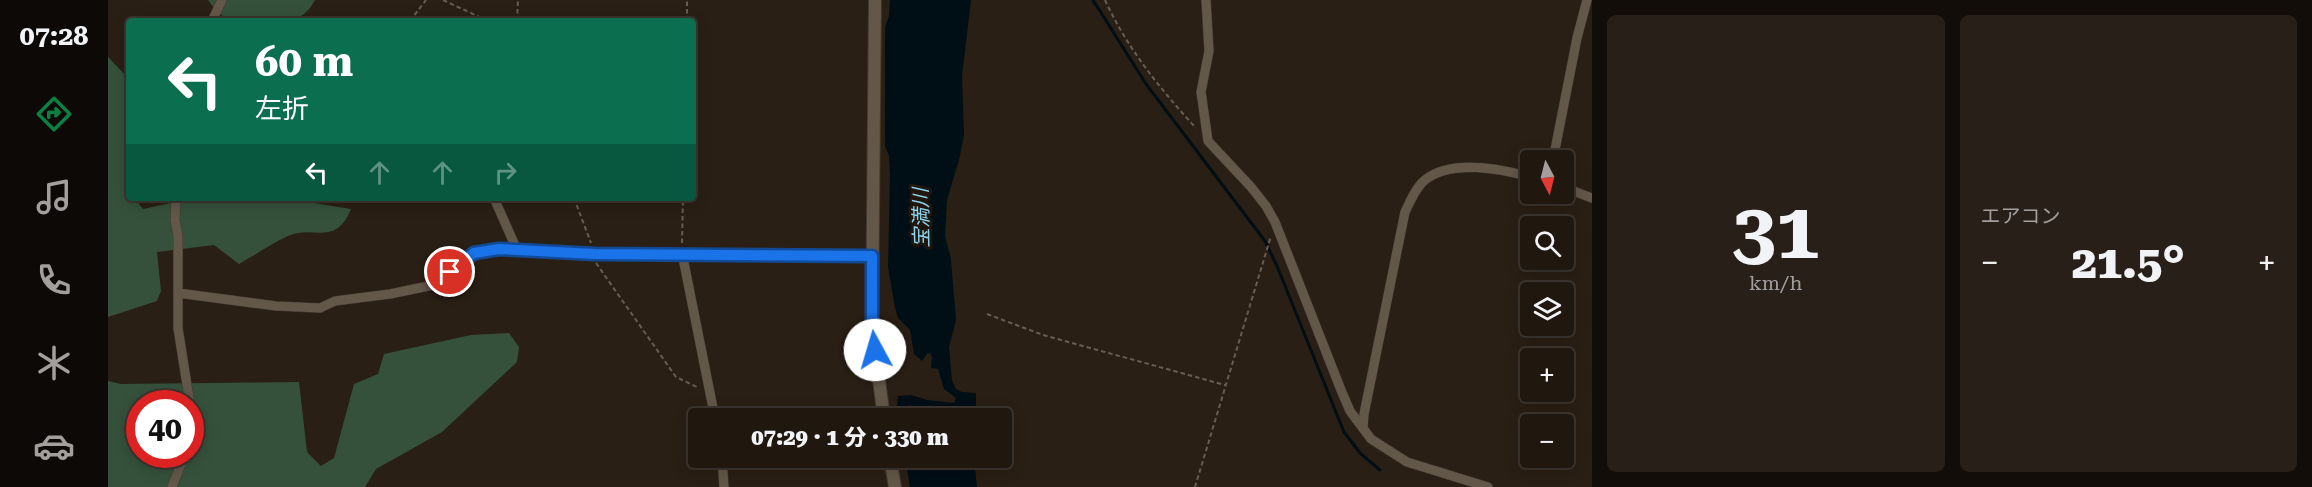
<!DOCTYPE html>
<html lang="ja">
<head>
<meta charset="utf-8">
<style>
	body { margin:0; font-family:"Roboto Serif","Noto Sans JP",serif; background:#282018; color:#f1f3f6; height:100vh; display:flex; flex-direction:column; font-size:22px; white-space:nowrap }
	* { box-sizing:border-box; margin:0 }
	p { font-size:20px; color:#a29f9e }
	.icon { flex:none; width:33px; height:33px; fill:none; stroke:currentColor; stroke-width:2; stroke-linecap:round; stroke-linejoin:round }
	.map { position:relative; flex:1; overflow:hidden }
	.drawer { display:flex; flex-direction:column; gap:15px; padding:15px; background:#120d08; width:720px }
	.drawer>* { flex:none }
	.hud { position:absolute; left:18px; top:18px; width:570px; height:183px; border-radius:6px; box-shadow:0 3px 15px #0003,0 0 0 2px #3d362f; background:#0b6e4f; color:#fff; overflow:hidden }
	.needle { width:39px; rotate:173deg }
	.tools { position:absolute; left:1412px; top:150px; display:grid; gap:12px }
	.tools a { display:grid; place-items:center; width:54px; height:54px; border-radius:6px; background:#20170f; box-shadow:0 3px 15px #0003,0 0 0 2px #3d362f; font-size:30px }
	.speed { position:absolute; left:18px; top:390px; display:flex; gap:12px; font-size:30px; font-weight:700; text-align:center }
	.speed>* { display:grid; place-content:center; width:78px; height:78px; border-radius:50%; background:#20170f; box-shadow:0 3px 15px #0003,0 0 0 2px #3d362f; line-height:1 }
	.speed .limit { border:9px solid #d22; background:#fff; color:#111 }
	.pin { position:absolute; display:grid; place-items:center; width:51px; height:51px; color:#fff; margin:-26px; border:3px solid #fff; border-radius:50%; box-shadow:0 2px 6px #0007 }
	.me { position:absolute; width:66px; margin:-33px; rotate:354deg; stroke-linejoin:round; filter:drop-shadow(0 0 4px #0008) }
	.turn { display:flex; align-items:center; gap:21px; height:126px; padding:0 30px; font-size:27px }
	.turn .icon { width:78px; height:78px; stroke-width:2.5 }
	.turn b { display:block; font-size:42px; line-height:51px }
	.lanes { display:flex; align-items:center; height:57px; padding:0 30px; background:#0003; justify-content:center; gap:30px; direction:ltr }
	.lanes .off { opacity:.35 }
	.big { font-size:45px; font-weight:800; line-height:1.1 }
	.drawer .widget { flex:1; display:flex; flex-direction:column; justify-content:center; gap:9px; min-width:0; padding:0 21px; border-radius:9px; background:#282018 }
	.drawer .dial { align-items:center; gap:0 }
	.dial b { font-size:78px; line-height:1 }
	.heat { display:flex; justify-content:space-between; align-items:center; font-size:33px; direction:ltr }
	.drawer .tiles { flex:1; display:grid; gap:15px; grid-template-columns:repeat(2,1fr) }
	.trip { position:absolute; left:580px; top:408px; width:324px; height:60px; border-radius:6px; background:#20170f; box-shadow:0 3px 15px #0003,0 0 0 2px #3d362f; font-weight:800; line-height:60px; text-align:center }
	main { display:flex; flex:1; min-height:0 }
	.dock { display:flex; flex-direction:column; width:108px; justify-content:space-around; align-items:center; background:#0d0906; color:#a29f9e }
	.dock .icon { width:42px; height:42px }
	.dock .on { color:#0b8043 }
	.dock b { font-size:27px; color:#f1f3f6 }
	.map>svg:first-child { display:block }
</style>
</head>
<body>
<main>
<nav class="dock">
<b>07:28</b>
<svg class="icon on" aria-label="directions" viewBox="0 0 24 24"><path d="M12 3l9 9-9 9-9-9zM9 14v-3h6M13 9l2 2-2 2"/></svg>
<svg class="icon" aria-label="music" viewBox="0 0 24 24"><path d="M9 18V5l10-2v13"/><circle cx="6" cy="18" r="3"/><circle cx="16" cy="16" r="3"/></svg>
<svg class="icon" aria-label="phone" viewBox="0 0 24 24"><path d="M5 4h4l2 5-3 2q2 4 5 5l2-3 5 2v4C11 20 4 13 5 4z"/></svg>
<svg class="icon" aria-label="climate" viewBox="0 0 24 24"><path d="M12 3v18M4 7l16 10M4 17L20 7"/></svg>
<svg class="icon" aria-label="car" viewBox="0 0 24 24"><path d="M5 17H2v-5l4-1 3-4h7l3 4 3 1v5h-3M9 17h6M6 11h13"/><circle cx="7" cy="17" r="2"/><circle cx="17" cy="17" r="2"/></svg>
</nav>
<div class="map">
<svg width="1484" height="487" viewBox="0 0 1484 487">
	<rect width="100%" height="100%" fill="#2a1f14"/>
	<!-- green -->
	<g fill="#35513b" fill-rule="evenodd">
		<path d="M100 0H207C203 7 199 13 191 17 179 22 132 25 120 19 111 15 106 8 100 0Z"/>
		<path d="M0 57 21 79V147L17 157 21 178V198H26L35 209 72 201 73 198H175L243 209C227 248 205 224 180 236 163 244 147 255 131 264L106 245 49 252 53 291 49 301 0 317Z"/>
		<path d="M401 333 411 347 409 362 334 432 268 469 257 487H0V381L13 384 191 382 199 452 213 466 226 458 246 384 270 374 276 354 363 335ZM32 404H82V454H32Z"/>
	</g>
	<!-- water -->
	<g fill="#000e15">
		<polygon points="782,0 863,0 854,76 856,135 851,160 839,200 837,236 843,259 848,320 841,347 844,381 848,389 854,392 868,393 868,412 857,413 857,418 814,418 813,413 810,413 807,408 802,405 791,409 789,406 790,396 803,395 819,400 846,403 848,398 836,389 830,369 823,368 824,357 822,353 819,354 814,361 806,354 802,330 790,318 787,308 780,267 782,175 781,156 777,146 777,27 781,16"/>
		<polygon points="797,458 866,458 869,487 802,487"/>
	</g>
	<g fill="none" stroke-linecap="round" stroke-linejoin="round">
		<!-- stream -->
		<polyline stroke="#000e15" stroke-width="3" points="985,0 1038,84 1157,241 1169,266 1236,432 1252,453 1272,470"/>
		<defs>
			<g id="minor">
				<polyline points="1098,0 1101,51 1093,92 1100,141 1143,187 1158,206 1167,222 1233,390 1242,411 1263,439 1299,462 1380,487"/>
				<polyline points="104,21 114,0"/>
				<polyline points="1445,160 1469,38 1479,0"/>
				<polyline points="1455,187 1484,198"/>
				<polyline points="68,198 67,220 70,236 70,328 82,404"/>
				<polyline points="386,198 409,250"/>
				<polyline points="574,253 607,418"/>
				<polyline points="70,293 168,306 212,308 227,301 282,294 330,284 354,260 366,253 391,249 487,254 764,256"/>
				<path d="M1255 428 1256 414 1297 212C1302 202 1308 187 1317 180 1343 159 1393 169 1422 177"/>
				<polyline points="614,458 616,487"/>
				<polyline points="64,487 77,454"/>
			</g>
			<g id="tertiary">
				<polyline points="767,0 764,327 776,418"/>
				<polyline points="782,458 787,487"/>
			</g>
		</defs>
		<!-- minor casing -->
		<use href="#minor" stroke="#423932" stroke-width="10"/>
		<!-- tertiary casing -->
		<use href="#tertiary" stroke="#423932" stroke-width="14"/>
		<!-- path -->
		<g stroke="#665d53" stroke-width="2" stroke-dasharray="4.5 3" stroke-linecap="butt">
			<polyline points="335,0 380,21"/>
			<path d="M997 0C1019 48 1052 89 1088 128"/>
			<polyline points="302,21 318,0"/>
			<polyline points="409,21 410,0"/>
			<polyline points="579,21 579,0"/>
			<polyline points="466,198 483,243"/>
			<polyline points="574,243 575,198"/>
			<polyline points="488,263 568,377 591,388"/>
			<polyline points="879,314 935,335 1117,385"/>
			<polyline points="1087,487 1163,236"/>
		</g>
		<!-- minor -->
		<use href="#minor" stroke="#63574a" stroke-width="9"/>
		<!-- tertiary -->
		<use href="#tertiary" stroke="#63574a" stroke-width="12"/>
	</g>
	<g fill="none" stroke-linecap="round" stroke-linejoin="round">
		<defs>
			<polyline id="route" points="342,272 366,253 391,249 487,254 764,256 764,327 767,350"/>
		</defs>
		<!-- route casing -->
		<use href="#route" stroke="#114b97" stroke-width="15"/>
		<!-- route -->
		<use href="#route" stroke="#1a73e8" stroke-width="10"/>
	</g>
	<g text-anchor="middle" stroke-width="6" stroke-linejoin="round" paint-order="stroke">
		<!-- water labels -->
		<g font-size="20" font-style="italic" fill="#8bd4f0" stroke="#20160b">
			<text transform="translate(813 218) rotate(-91)" y="7">宝満川</text>
		</g>
	</g>
</svg>
<div class="tools">
<a><svg class="needle" viewBox="-14 -14 28 28"><path d="M0-13l5 13h-10z" fill="#e53935"/><path d="M0 13l5-13h-10z" fill="#a29f9e"/></svg></a>
<a><svg class="icon" aria-label="search" viewBox="0 0 24 24"><circle cx="10" cy="10" r="6"/><path d="M15 15l6 6"/></svg></a>
<a><svg class="icon" aria-label="layers" viewBox="0 0 24 24"><path d="M12 4l9 5-9 5-9-5zM3 14l9 5 9-5"/></svg></a>
<a>+</a>
<a>−</a>
</div>
<div class="speed"><div class="limit">40</div></div>
<div class="pin" style="left:342px;top:272px;background:#d93025"><svg class="icon" aria-label="arrive" viewBox="0 0 24 24"><path d="M6 21V4h12l-3 4 3 4H6"/></svg></div>
<svg class="me" style="left:767px;top:350px" viewBox="-20 -20 40 40"><circle r="19" fill="#fff"/><path d="M0-13L10 11 0 6-10 11z" fill="#1a73e8"/></svg>
<div class="trip">07:29 · 1 分 · 330 m</div>
<div class="hud">
<div class="turn"><svg class="icon" aria-label="left" viewBox="0 0 24 24"><path d="M17 20v-9H6M10 6l-5 5 5 5"/></svg><div><b>60 m</b>左折</div></div>
<div class="lanes"><svg class="icon" aria-label="left" viewBox="0 0 24 24"><path d="M17 20v-9H6M10 6l-5 5 5 5"/></svg><svg class="icon off" aria-label="ahead" viewBox="0 0 24 24"><path d="M12 20V5M6 11l6-6 6 6"/></svg><svg class="icon off" aria-label="ahead" viewBox="0 0 24 24"><path d="M12 20V5M6 11l6-6 6 6"/></svg><svg class="icon off" aria-label="right" viewBox="0 0 24 24"><path d="M7 20v-9h11M14 6l5 5-5 5"/></svg></div>
</div>
</div>
<section class="drawer">
<div class="tiles">
<div class="widget dial"><b>31</b><p>km/h</p></div>
<div class="widget"><p>エアコン</p>
<div class="heat"><a>−</a><b class="big">21.5°</b><a>+</a></div>
</div>
</div>
</section>
</main>
</body>
</html>
